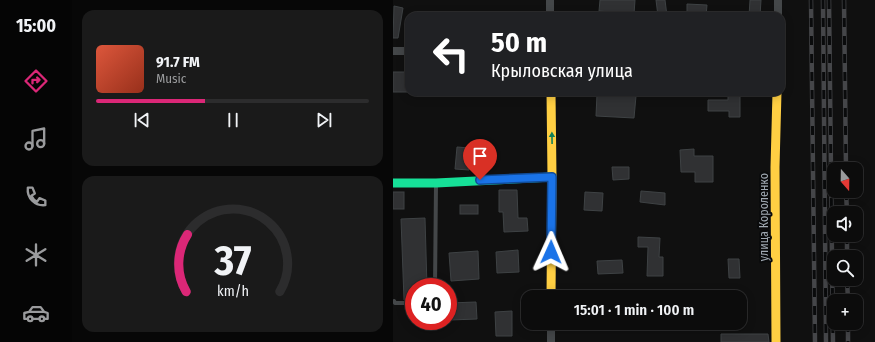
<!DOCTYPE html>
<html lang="en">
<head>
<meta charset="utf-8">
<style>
	body { margin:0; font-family:"Fira Sans Condensed",sans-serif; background:#1a1a1a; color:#f1f3f6; height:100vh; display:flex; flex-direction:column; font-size:15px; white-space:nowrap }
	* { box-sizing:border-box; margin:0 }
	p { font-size:13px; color:#9a9b9d }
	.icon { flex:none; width:22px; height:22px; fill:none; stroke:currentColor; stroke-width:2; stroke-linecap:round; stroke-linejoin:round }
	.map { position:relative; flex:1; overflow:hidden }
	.drawer { display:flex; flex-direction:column; gap:10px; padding:10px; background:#070707; width:321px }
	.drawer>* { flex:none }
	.hud { position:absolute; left:12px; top:12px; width:380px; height:84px; border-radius:12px; box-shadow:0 2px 10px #0003,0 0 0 1px #2c2c2d; background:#202124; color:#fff; overflow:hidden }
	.needle { width:26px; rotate:160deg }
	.controls { position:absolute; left:434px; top:162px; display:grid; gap:8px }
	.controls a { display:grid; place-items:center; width:36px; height:36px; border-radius:8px; background:#0c0c0c; box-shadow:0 2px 10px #0003,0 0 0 1px #2c2c2d; font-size:20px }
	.speed { position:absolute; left:12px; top:278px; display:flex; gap:8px; font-size:20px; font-weight:700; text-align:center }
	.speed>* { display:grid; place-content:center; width:52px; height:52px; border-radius:50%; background:#0c0c0c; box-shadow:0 2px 10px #0003,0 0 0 1px #2c2c2d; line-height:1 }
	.speed .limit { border:6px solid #d22; background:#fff; color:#111 }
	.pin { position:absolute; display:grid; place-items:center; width:34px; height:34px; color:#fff; margin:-41px -17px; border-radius:50% 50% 50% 0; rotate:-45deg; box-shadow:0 0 4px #0007 }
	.pin .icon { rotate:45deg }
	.me { position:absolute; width:44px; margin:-22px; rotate:1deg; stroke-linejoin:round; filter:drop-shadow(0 0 3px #0008) }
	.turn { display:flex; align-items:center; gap:14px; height:84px; padding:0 20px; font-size:18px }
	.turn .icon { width:52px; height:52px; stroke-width:2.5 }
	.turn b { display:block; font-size:28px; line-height:34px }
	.drawer .tile { flex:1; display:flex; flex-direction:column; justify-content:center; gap:6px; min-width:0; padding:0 14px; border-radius:12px; background:#1a1a1a }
	.drawer .dial { align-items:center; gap:0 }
	.dial svg { height:104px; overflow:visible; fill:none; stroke:#2c2c2d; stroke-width:7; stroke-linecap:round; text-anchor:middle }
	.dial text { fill:#f1f3f6; stroke:none }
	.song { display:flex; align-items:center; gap:12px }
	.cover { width:48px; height:48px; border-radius:6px; background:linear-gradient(135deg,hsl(10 70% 55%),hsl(10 70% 35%)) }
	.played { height:4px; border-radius:2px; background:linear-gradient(90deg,#db2777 40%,#2c2c2d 40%) }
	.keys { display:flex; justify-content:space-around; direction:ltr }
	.trip { position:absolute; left:128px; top:290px; width:226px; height:40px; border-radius:12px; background:#0c0c0c; box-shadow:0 2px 10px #0003,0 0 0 1px #2c2c2d; font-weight:600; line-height:40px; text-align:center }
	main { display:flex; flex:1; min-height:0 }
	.dock { display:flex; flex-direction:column; width:72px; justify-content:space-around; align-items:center; background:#050505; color:#9a9b9d }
	.dock .icon { width:28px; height:28px }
	.dock .current { color:#db2777 }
	.dock b { font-size:18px; color:#f1f3f6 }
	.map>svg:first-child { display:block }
</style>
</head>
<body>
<main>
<nav class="dock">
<b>15:00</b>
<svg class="icon current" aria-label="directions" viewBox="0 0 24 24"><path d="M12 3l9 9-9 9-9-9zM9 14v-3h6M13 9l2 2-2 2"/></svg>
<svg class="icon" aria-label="music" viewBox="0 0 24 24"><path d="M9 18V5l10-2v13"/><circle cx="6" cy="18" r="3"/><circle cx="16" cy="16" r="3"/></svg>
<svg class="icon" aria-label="phone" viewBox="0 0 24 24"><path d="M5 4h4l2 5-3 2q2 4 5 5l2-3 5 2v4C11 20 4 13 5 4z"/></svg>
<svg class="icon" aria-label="climate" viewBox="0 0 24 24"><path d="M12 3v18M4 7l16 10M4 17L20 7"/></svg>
<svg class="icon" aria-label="car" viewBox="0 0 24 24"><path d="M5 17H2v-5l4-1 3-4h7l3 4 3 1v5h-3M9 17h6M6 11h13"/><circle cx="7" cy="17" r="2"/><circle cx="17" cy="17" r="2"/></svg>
</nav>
<section class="drawer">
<div class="tile">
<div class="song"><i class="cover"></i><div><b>91.7 FM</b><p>Music</p></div></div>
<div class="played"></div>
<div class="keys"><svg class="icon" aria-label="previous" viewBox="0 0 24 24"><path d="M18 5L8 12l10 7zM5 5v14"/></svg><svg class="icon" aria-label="pause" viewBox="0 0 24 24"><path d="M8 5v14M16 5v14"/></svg><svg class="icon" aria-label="next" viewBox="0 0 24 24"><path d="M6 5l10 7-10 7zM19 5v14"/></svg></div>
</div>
<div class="tile dial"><svg viewBox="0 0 100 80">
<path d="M14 69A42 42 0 1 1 86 69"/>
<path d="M14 69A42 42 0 0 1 15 25" stroke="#db2777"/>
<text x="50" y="56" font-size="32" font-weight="700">37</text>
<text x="50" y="72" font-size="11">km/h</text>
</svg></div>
</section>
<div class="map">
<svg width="482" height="342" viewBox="0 0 482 342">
	<rect width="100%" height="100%" fill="#101010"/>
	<!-- building -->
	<g fill="#303133" stroke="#3e4244">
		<polygon points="207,0 242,0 241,14 206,11"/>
		<polygon points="263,0 272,0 274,16 265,16"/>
		<polygon points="357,0 368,0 367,16 356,16"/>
		<polygon points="294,4 314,5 313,16 294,16"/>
		<polygon points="1,6 10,8 5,38 0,38"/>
		<rect x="0" y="72" width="16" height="20"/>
		<polygon points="204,94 243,96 241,118 203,116"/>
		<polygon points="335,95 347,95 347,117 336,117 336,111 315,111 315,100 335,100"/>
		<polygon points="64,147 77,148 76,170 62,169"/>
		<polygon points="301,149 301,156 320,156 320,182 302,182 302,172 288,172 287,150"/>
		<polygon points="219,167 236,167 236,179 220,180"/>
		<polygon points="106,190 124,190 125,218 134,218 135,231 111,232 110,212 106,212"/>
		<polygon points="248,191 272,193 272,205 247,202"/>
		<rect x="0" y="192" width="11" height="17"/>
		<polygon points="192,192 210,193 209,211 191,210"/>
		<rect x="67" y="205" width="18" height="9"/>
		<polygon points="32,218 34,287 21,287 21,300 11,300 8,219"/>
		<polygon points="245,237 267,238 266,257 270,257 270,276 254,276 255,247 245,247"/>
		<polygon points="125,250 126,272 104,273 103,252"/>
		<polygon points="85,251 86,279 58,281 56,253"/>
		<polygon points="335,259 346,259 347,278 336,278"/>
		<polygon points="229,260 230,273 205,274 204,261"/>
		<polygon points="83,302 84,319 57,320 56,303"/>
		<polygon points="119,311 119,336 103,336 102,312"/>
		<polygon points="328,334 375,334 376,342 328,342"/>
	</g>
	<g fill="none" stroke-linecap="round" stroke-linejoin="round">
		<!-- lane -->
		<g stroke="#444749" stroke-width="4">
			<polyline points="42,287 43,185"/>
			<polyline points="1,301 2,303 21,303"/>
		</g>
		<!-- street -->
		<g stroke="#444749" stroke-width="8">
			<polyline points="157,0 157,16"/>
			<polyline points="385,0 385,16"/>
			<polyline points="0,51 16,51"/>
			<polyline points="158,342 158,323"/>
		</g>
		<!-- fast -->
		<polyline stroke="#16e098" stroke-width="9" points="0,183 43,183 159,177"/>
		<!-- slow -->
		<g stroke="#ffcf43" stroke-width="9">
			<polyline points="158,92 159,177 158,297"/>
			<polyline points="383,342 382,167 384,92"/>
		</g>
		<defs>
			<g id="rail">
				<polyline points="418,0 422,342"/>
				<polyline points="430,0 433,342"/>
				<polyline points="436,0 440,342"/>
				<polyline points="451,0 453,169"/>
				<polyline points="453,191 454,213"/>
				<polyline points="454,235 454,257"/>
				<polyline points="454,279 455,301"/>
				<polyline points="455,323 455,342"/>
			</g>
		</defs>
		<!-- rail casing -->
		<use href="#rail" stroke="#454649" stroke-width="4.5"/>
		<!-- rail -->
		<use href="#rail" stroke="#0a0b0c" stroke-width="3" stroke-dasharray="9" stroke-linecap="butt"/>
	</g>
	<!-- one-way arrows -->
	<defs><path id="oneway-solid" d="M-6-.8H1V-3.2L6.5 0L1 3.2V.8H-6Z"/></defs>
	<use fill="#118059" href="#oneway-solid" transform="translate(159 138) rotate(-91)"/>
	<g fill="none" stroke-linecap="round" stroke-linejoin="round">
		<defs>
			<polyline id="route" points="87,180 159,177 158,252"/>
		</defs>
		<!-- route casing -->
		<use href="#route" stroke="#114b97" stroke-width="10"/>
		<!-- route -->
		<use href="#route" stroke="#1a73e8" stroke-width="7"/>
	</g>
	<g text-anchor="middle" stroke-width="4" stroke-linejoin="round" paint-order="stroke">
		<!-- street labels -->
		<g font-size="12" fill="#a0a9b2" stroke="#0a0b0c">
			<text transform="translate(371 217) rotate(-90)" y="4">улица Короленко</text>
		</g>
	</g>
</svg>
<div class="controls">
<a><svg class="needle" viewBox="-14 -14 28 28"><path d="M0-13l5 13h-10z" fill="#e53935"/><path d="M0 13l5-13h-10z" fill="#9a9b9d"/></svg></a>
<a><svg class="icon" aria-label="sound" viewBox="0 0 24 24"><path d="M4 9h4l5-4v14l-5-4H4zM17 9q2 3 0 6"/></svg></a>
<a><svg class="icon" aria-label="search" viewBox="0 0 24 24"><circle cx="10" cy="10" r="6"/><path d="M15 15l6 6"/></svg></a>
<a>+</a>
</div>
<div class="speed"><div class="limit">40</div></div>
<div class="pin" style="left:87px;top:180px;background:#d93025"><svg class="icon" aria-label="arrive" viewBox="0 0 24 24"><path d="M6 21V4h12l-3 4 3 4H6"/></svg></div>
<svg class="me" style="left:158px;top:252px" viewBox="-20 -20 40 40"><path d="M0-17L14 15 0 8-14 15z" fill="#1a73e8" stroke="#fff" stroke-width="4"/></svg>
<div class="trip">15:01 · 1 min · 100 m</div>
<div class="hud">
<div class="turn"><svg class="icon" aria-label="left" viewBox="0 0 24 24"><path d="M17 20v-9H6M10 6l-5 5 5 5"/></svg><div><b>50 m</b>Крыловская улица</div></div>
</div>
</div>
</main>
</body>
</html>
